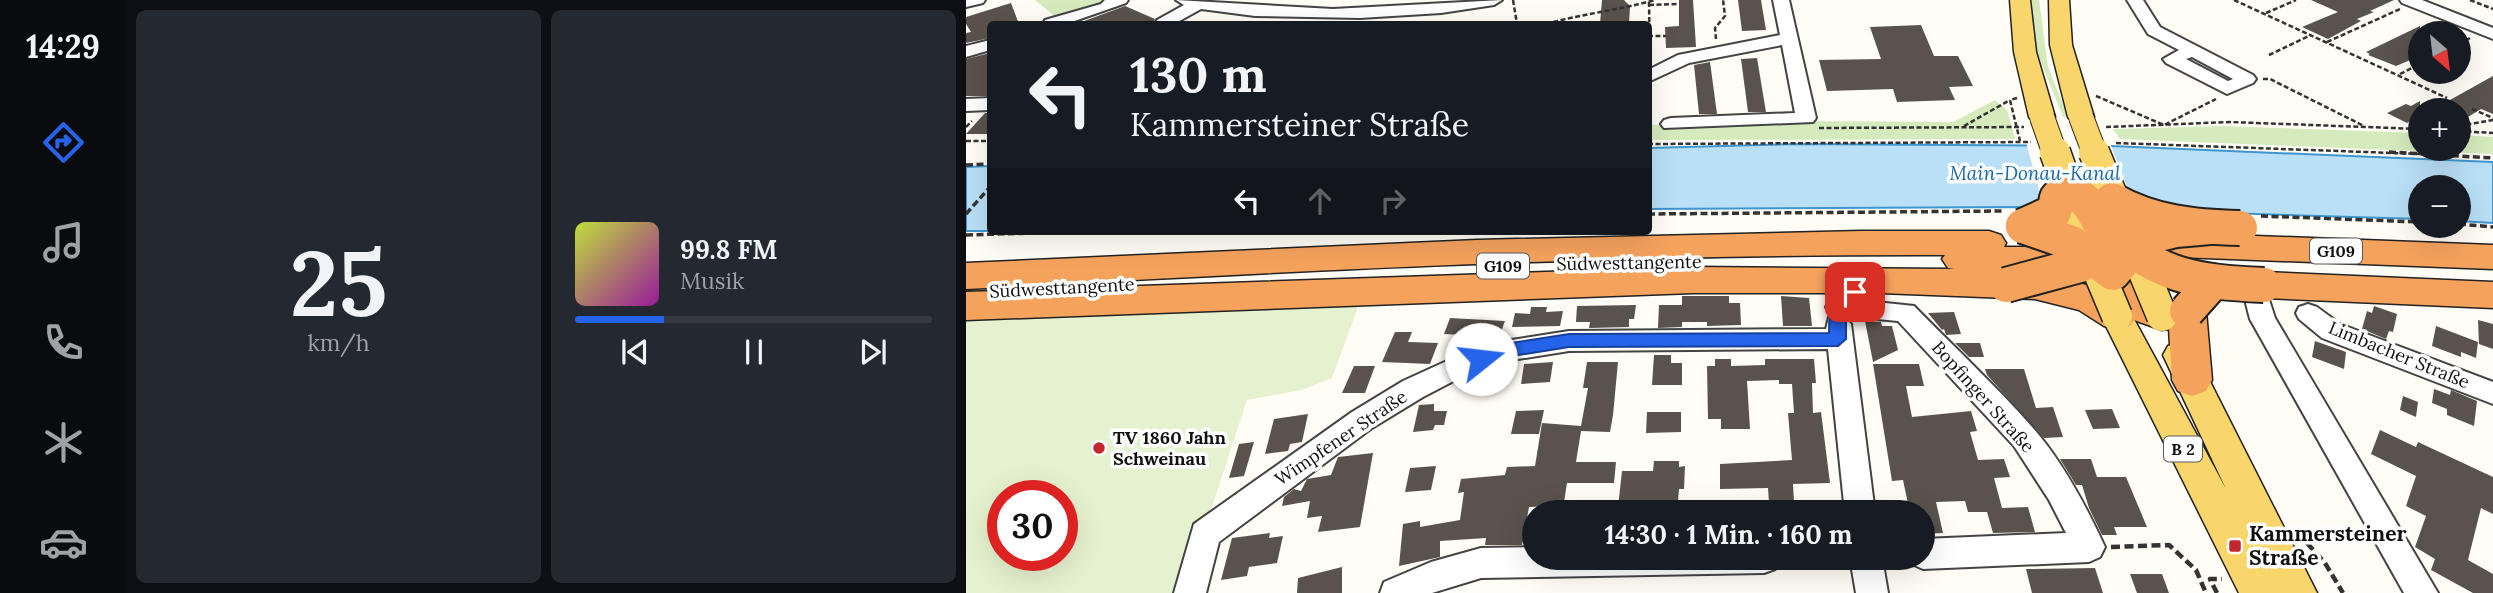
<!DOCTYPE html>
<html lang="de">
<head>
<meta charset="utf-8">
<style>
	body { margin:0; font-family:Lora,serif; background:#242831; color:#f1f3f6; height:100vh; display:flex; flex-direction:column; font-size:26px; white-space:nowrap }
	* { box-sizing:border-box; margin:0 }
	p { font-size:23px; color:#9ea1a6 }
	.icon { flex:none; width:38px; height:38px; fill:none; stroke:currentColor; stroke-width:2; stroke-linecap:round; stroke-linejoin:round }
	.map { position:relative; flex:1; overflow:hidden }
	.sheet { display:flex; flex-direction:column; gap:10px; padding:10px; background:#0d0f14; width:840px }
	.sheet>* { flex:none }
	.hud { position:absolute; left:21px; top:21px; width:665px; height:214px; border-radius:7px; box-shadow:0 7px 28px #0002; background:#171b24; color:#f1f3f6; overflow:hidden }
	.needle { width:46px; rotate:152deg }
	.tools { position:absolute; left:1442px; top:21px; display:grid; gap:14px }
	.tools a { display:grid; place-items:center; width:63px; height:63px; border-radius:50%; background:#171b24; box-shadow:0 7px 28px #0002; font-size:35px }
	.speed { position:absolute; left:21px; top:480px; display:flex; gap:14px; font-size:35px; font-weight:700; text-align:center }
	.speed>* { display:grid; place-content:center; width:91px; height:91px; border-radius:50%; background:#171b24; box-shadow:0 7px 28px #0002; line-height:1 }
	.speed .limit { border:10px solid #d22; background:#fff; color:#111 }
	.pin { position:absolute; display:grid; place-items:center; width:60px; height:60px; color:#fff; margin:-30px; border-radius:14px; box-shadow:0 4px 10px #0006 }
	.me { position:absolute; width:77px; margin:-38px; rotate:74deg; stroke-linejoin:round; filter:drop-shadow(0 0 5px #0008) }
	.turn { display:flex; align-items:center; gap:24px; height:147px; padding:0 28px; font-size:32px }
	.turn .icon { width:91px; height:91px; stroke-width:2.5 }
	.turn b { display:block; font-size:49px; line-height:60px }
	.lanes { display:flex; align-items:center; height:66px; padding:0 28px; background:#0003; justify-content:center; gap:35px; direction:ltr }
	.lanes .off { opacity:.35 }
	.sheet .widget { flex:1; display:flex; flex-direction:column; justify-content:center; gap:10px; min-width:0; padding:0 24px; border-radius:10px; background:#242831 }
	.sheet .dial { align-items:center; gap:0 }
	.dial b { font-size:91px; line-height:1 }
	.song { display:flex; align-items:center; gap:21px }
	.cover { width:84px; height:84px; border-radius:10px; background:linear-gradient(135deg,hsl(70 70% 55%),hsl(300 70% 35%)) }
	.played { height:7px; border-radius:4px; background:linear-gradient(90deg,#2563eb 25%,#363941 25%) }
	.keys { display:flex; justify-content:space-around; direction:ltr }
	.sheet .tiles { flex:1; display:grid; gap:10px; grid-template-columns:repeat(2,1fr) }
	.trip { position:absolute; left:556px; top:500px; width:413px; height:70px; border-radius:35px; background:#171b24; box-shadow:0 7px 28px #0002; font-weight:700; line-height:70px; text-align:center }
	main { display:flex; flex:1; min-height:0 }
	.menu { display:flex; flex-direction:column; width:126px; justify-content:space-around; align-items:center; background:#090b0e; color:#9ea1a6 }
	.menu .icon { width:49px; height:49px }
	.menu .selected { color:#2563eb }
	.menu b { font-size:32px; color:#f1f3f6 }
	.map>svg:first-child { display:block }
</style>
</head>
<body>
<main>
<nav class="menu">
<b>14:29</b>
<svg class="icon selected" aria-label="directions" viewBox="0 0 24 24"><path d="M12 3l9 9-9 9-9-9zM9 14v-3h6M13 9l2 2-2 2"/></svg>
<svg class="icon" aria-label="music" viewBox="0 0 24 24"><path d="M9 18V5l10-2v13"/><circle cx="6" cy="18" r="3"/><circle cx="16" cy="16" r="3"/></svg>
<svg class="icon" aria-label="phone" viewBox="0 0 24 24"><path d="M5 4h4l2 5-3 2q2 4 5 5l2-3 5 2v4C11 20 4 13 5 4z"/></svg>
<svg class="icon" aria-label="climate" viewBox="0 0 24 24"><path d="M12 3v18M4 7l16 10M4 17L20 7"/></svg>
<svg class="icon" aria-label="car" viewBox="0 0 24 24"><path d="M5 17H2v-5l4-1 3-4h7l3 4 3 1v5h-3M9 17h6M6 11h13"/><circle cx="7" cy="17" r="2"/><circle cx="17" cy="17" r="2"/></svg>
</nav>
<section class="sheet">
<div class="tiles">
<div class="widget dial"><b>25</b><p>km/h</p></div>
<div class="widget">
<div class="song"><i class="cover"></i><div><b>99.8 FM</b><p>Musik</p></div></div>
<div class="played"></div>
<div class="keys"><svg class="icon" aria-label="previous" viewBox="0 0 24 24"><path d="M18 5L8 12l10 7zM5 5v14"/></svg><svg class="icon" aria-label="pause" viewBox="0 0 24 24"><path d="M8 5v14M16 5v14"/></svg><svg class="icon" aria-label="next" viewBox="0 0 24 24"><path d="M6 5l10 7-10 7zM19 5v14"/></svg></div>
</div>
</div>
</section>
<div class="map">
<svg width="1527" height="593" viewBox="0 0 1527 593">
	<rect width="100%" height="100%" fill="#fffdf5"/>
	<!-- green -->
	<g fill="#d5ebbd">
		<polygon points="69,0 143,0 91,18"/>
		<polygon points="1060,0 1073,0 1082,67 1102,117 1097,117 1065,37"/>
		<polygon points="1029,100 1041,110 1049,139 683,140 682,125 830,121 987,122"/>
		<polygon points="1258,126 1454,133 1454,149 1493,149 1493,135 1527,137 1527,154 1154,139 1147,129"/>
	</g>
	<!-- pitch -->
	<path fill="#e6f2cf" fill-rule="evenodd" d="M393 304 366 378 336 390 281 400 218 593H0V317ZM37 495H96V555H37Z"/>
	<!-- water -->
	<g fill="#b9e0f7" stroke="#3f96cf" stroke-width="2">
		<polygon points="828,144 1145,146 1527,162 1527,223 1493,221 1493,187 1454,187 1454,219 1062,207 683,209 682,148"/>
		<polygon points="24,166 24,231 0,231 0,167"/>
	</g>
	<!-- pier -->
	<polygon fill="#fffdf5" points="1060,142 1144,143 1164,194 1070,205 1073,190"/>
	<!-- building -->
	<g fill="#5a524d">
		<polygon points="636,0 658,0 664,6 663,24 634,24"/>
		<polygon points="713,0 727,0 730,47 700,48 699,27 713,26"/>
		<polygon points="772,0 795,0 800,30 776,31"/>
		<polygon points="1345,0 1428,0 1404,11 1408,12 1391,19 1395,21 1362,39 1336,27 1372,12"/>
		<polygon points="45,3 53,24 24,24 24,38 0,43 0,33 5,32 0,24 0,17"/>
		<polygon points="159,6 189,19 186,24 110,24"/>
		<polygon points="955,25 968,56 992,56 1007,86 983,87 989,100 931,102 927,89 861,91 853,60 915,59 904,27"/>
		<polygon points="1454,26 1454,56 1430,66 1402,55 1404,54 1400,52"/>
		<polygon points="24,53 24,96 0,96 0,59"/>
		<polygon points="791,58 800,112 782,112 775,59"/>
		<polygon points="744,62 751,114 733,114 728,65"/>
		<polygon points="1527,76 1527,114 1515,109 1502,117 1493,110 1466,110"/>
		<polygon points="1454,101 1454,125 1446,120 1441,123 1421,113 1440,104 1445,106"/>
		<polygon points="24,113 24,134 0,134 19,113"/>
		<polygon points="716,296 763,296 763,303 774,303 775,325 741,326 741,322 716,322 716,327 692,328 693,305 716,305"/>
		<polygon points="815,296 843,298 846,326 817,326"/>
		<polygon points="670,305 668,319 663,319 663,327 623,328 624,322 610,322 611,306"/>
		<polygon points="1408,306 1431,314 1427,332 1423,331 1420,339 1396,329 1401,311 1406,313"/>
		<polygon points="565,307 581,307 580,312 597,311 594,326 546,327 549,313 564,314"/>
		<polygon points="988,312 995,334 980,335 978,329 976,330 962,313"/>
		<polygon points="484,318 539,321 533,337 478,334"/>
		<polygon points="1512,320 1527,324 1527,349 1513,344"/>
		<polygon points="899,321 915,322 916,326 926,326 932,350 907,362"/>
		<polygon points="1470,326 1512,342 1510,358 1495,352 1495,357 1466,346"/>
		<polygon points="429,332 446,332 442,342 472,343 464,364 416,362"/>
		<polygon points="1349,341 1380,352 1378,369 1346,357"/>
		<polygon points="989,343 1014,343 1018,357 1003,357"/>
		<polygon points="688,355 705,355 705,363 716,363 716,385 686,385"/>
		<polygon points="749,359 765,359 765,366 799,365 799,359 848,359 850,383 846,383 847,413 855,412 864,483 827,484 828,503 803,503 802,488 754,489 754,464 826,460 822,413 828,413 826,384 813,384 813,380 781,381 784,429 755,429 755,419 742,419 741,366 749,366"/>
		<polygon points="587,362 584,382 555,384 558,364"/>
		<polygon points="621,362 652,362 647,415 644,432 615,431 610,462 650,462 648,483 601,483 598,502 591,502 591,506 563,507 556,545 519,545 520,538 474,541 474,557 433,566 437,524 454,521 454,527 494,520 498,492 492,493 495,479 539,475 541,467 569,466 576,423 615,426 622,388 617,388"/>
		<polygon points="907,364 953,364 958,386 940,386 946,417 1005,411 1011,431 1004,432 1012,460 1038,459 1044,477 1028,478 1036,508 1062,507 1069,532 1027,533 1021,512 1002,512 999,501 970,502 977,533 957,534 957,513 944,513 937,480 926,481"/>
		<polygon points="388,366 409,366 399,393 376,393"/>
		<polygon points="1019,369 1058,369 1070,408 1087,407 1097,437 1078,438 1021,375"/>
		<polygon points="1468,389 1484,395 1485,390 1511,401 1508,426 1481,415 1481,409 1466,403"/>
		<polygon points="1437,396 1452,402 1450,417 1434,410"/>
		<polygon points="468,404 468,411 481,411 478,425 469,425 467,430 447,432 453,405"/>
		<polygon points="1146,409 1154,428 1127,429 1119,410"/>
		<polygon points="578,410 573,434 545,434 550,411"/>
		<polygon points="681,412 715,412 715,432 680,433"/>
		<polygon points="342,414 336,442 324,444 322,451 299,454 308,419"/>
		<polygon points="1414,430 1450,447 1452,442 1527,477 1527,514 1515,508 1502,560 1527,574 1527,593 1507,593 1465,570 1469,559 1449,547 1460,516 1440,506 1450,476 1405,454"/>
		<polygon points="288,442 278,476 263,478 273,444"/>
		<polygon points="407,453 394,527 352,532 356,516 341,518 344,501 316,506 318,497 328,489 335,491 341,479 365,475 372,457"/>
		<polygon points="1094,459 1125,459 1131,477 1160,477 1181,527 1148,527 1151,535 1136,535 1123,508 1116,485 1110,485"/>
		<polygon points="688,461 713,461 713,467 719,466 718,489 713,489 711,513 672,513 673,507 652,507 656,471 687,471"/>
		<polygon points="470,466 465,490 439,492 444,468"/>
		<polygon points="304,533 303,538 317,536 311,563 283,567 281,576 255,580 266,538"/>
		<polygon points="376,567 376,593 331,593 332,578"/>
		<polygon points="1129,568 1137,593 1066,593 1060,569"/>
		<polygon points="1164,574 1196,574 1203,593 1171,593"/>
	</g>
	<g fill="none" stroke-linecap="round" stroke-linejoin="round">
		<defs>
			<g id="minor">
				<polygon points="0,0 19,0 17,3 0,7"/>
				<polygon points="139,0 162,0 160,3 100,24 77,24 79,20 135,4"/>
				<polygon points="210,0 367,9 536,0 528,5 475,13 394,18 289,16 235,9 208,24 189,24 191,20 218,5"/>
				<polygon points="807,0 823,0 850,118 847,122 698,128 695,124 698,120 705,118 829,113 816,45 723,63 682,82 682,70 712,55 814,35"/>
				<path d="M1161 0H1177L1194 27 1287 75 1290 79 1287 83 1261 94 1200 63 1197 59 1213 50 1182 34ZM1226 57 1267 79 1262 81 1220 59Z"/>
				<polygon points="1434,0 1456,0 1527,28 1527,39 1436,3"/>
				<polygon points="24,40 24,50 0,57 0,46"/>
				<polygon points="24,98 24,110 0,111 0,99"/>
				<polygon points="1287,275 1296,278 1309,318 1472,593 1438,593 1284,319 1275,284 1278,278"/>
				<path d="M872 298 948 306C987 346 1030 386 1067 428 1097 462 1120 506 1139 547L1134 557 1123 562 957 569 946 564 943 558H957V539L1100 533 1083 500 1048 446 932 321 878 316 885 324 909 513H879L862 349 603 351 540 361 501 374 457 397 406 428 253 542 240 593H208L228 524 386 412 437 381 483 360 539 341 603 331 860 329 863 317 870 315 863 313 860 307 863 301Z"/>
				<polygon points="1342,304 1351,307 1374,324 1527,382 1527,404 1356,338 1333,319 1330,313 1333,307"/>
				<polygon points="569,547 569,558 814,558 809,569 798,573 515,578 466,593 414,593 418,582 465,562 515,548"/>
				<polygon points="884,558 916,558 922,593 890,593"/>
			</g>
			<g id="major">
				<polygon points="1044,0 1064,0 1070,52 1089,117 1085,122 1076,125 1067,122 1063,117 1048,52"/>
				<polygon points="1083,0 1103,0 1106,45 1128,117 1124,122 1115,125 1106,122 1102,117 1084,45"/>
				<polygon points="1151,304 1162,308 1260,489 1197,355 1202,346 1214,342 1226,346 1351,593 1273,593 1135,316 1140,308"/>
			</g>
			<g id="highway">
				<path d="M895 231H1023L1035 235 1040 243 1038 247H1074L1086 250 1092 259 1086 268 1074 271H1049L1098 278 1123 286 1134 264 1147 260 1160 264 1179 282 1189 298 1206 305 1208 301 1221 297 1234 301 1240 311 1246 380 1240 391 1226 396 1212 391 1206 380 1203 328 1196 330 1168 320 1164 326 1151 330 1138 326 1113 310 1069 299 914 293H727L0 320V292L727 267 988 269 982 268 976 259 979 255C652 254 326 271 0 289V263L511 240Z"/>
				<polygon points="1213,233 1527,245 1527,269 1213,257 1201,253 1196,245 1201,237"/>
				<polygon points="1298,272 1527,282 1527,308 1298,298 1285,294 1280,285 1285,276"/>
			</g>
		</defs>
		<!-- minor casing -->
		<use href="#minor" stroke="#444" stroke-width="4"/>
		<!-- major casing -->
		<use href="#major" stroke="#222" stroke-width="3"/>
		<!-- highway casing -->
		<use href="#highway" stroke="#222" stroke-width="3"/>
		<!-- path-far2 -->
		<g stroke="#333" stroke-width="2.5" stroke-dasharray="5 2.5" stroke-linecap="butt">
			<polyline points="547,0 551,24"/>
			<polyline points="1268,0 1481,98"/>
			<polyline points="1504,0 1527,9"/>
			<polyline points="683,2 684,59"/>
			<polyline points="683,5 713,4"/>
			<polyline points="1300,13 1330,0"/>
			<path d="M580 24C616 14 653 10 689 0"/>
			<polyline points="682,36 700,36"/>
			<polyline points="750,39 749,28 759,16 757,0"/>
			<polyline points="1361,42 1434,9"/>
			<polyline points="1493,44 1504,38"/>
			<polyline points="1303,55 1345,35"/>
			<polyline points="1434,74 1454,64"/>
			<polyline points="1297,79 1304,79 1398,126"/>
			<polyline points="1130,96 1198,125 1250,99"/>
			<polyline points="1051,98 1044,100 1054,141"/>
			<polyline points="1506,109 1527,118"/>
			<polyline points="998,126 1044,100"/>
			<polyline points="1493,126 1527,120"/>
			<polyline points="0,127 6,121"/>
			<polyline points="1140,127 1264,122 1454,129"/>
			<polyline points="853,128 1058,127"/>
			<polyline points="1493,131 1527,133"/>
			<polyline points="0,141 24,141"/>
			<polyline points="1150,143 1455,154"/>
			<polyline points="682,144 1065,142"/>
		</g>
		<!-- path-far1 -->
		<g stroke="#333" stroke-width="3.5" stroke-dasharray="7 3.5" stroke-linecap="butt">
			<polyline points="1423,152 1527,158"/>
			<polyline points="0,165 24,164"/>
			<polyline points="0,214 24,187"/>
			<polyline points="682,214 1036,211"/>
			<polyline points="1295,216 1454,222"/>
			<polyline points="1493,224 1527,227"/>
			<polyline points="0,235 130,231"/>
		</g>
		<!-- path -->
		<g stroke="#333" stroke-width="4.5" stroke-dasharray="9 4.5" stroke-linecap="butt">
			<polyline points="1341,543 1359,563 1377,593"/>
			<polyline points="1145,547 1203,545 1230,570 1240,593"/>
			<polyline points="1251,593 1244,579 1256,579"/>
		</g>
		<!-- minor -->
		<use href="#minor" fill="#fff" fill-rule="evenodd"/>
		<!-- major -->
		<use href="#major" fill="#f9d66b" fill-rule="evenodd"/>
		<!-- highway -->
		<use href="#highway" fill="#f5a25d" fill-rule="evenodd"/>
		<defs>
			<g id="major-bridge-far1">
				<polyline points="1076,117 1089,154"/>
				<polyline points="1115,117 1129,154"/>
			</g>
			<g id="major-bridge">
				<polyline points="1089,152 1125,254 1151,316"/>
				<polyline points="1128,152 1196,316"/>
			</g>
			<g id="highway-bridge">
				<path d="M1146 200C1187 223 1228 227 1274 228"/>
				<path d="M1057 226 1088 212 1091 198 1100 189C1107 193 1118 198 1122 204 1130 213 1131 222 1140 230 1192 277 1231 282 1298 285"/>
				<polyline points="1057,226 1106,243 1147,273 1176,238 1210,230 1244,227"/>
				<polyline points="1040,285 1114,265 1138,239"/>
				<polyline points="1221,311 1246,283"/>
			</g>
		</defs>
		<!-- major-bridge-far1 casing -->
		<use href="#major-bridge-far1" stroke="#222" stroke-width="26" stroke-linecap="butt"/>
		<!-- major-bridge casing -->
		<use href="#major-bridge" stroke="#222" stroke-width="33" stroke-linecap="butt"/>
		<!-- highway-bridge casing -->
		<use href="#highway-bridge" stroke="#222" stroke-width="38" stroke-linecap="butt"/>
		<!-- major-bridge-far1 -->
		<use href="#major-bridge-far1" stroke="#f9d66b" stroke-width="24"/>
		<!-- major-bridge -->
		<use href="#major-bridge" stroke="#f9d66b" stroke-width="30"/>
		<!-- highway-bridge -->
		<use href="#highway-bridge" stroke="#f5a25d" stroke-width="34"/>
	</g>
	<!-- route -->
	<path fill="#2563eb" stroke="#184099" stroke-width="2" d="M889 286 897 292 880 308V339L872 346 603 347 540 357 515 366 509 364 507 359 509 354 539 344 603 334 863 333C863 310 864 293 889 286Z"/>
	<!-- markers -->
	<g fill="#c4262e" stroke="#fff" stroke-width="2.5">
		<circle cx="133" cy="448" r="7"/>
		<rect x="1262" y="539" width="14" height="14" rx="3.5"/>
	</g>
	<g text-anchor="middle" stroke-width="7" stroke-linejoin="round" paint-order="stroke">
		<!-- shield labels -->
		<g fill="#fff" stroke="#585858" stroke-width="2">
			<rect x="1344" y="238.5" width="52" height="25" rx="5"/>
			<rect x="511" y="253.5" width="52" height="25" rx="5"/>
			<rect x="1198" y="436.5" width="38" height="25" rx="5"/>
		</g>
		<g font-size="16" font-weight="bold" fill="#111">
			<text x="1370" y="257">G109</text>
			<text x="537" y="272">G109</text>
			<text x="1217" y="455">B 2</text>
		</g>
		<!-- street labels -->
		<g font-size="18" fill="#111" stroke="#fff">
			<text transform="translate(663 263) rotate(-1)" y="6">Südwesttangente</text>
			<text transform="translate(96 288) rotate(-3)" y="6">Südwesttangente</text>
			<text transform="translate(1433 355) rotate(22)" y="6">Limbacher Straße</text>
			<text transform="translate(1017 397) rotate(48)" y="6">Bopfinger Straße</text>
			<text transform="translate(375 438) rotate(-34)" y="6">Wimpfener Straße</text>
		</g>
		<!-- poi labels -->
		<g font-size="18" font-weight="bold" fill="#111" stroke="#fff" text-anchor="start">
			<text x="147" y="444">TV 1860 Jahn<tspan x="147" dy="21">Schweinau</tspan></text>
		</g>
		<!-- water labels -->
		<g font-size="19" font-style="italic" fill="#1768a6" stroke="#fff">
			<text x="1069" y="180">Main-Donau-Kanal</text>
		</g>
		<!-- near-poi labels -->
		<g font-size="21" font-weight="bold" fill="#111" stroke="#fff" text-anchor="start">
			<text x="1283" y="541">Kammersteiner<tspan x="1283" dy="24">Straße</tspan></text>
		</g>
	</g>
</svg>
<div class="tools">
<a><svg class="needle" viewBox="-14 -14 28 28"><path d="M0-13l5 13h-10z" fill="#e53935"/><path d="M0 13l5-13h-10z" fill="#9ea1a6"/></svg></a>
<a>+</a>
<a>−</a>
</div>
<div class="speed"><div class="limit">30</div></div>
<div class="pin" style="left:889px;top:292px;background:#d93025"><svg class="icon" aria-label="arrive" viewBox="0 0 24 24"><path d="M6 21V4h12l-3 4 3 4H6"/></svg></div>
<svg class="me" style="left:515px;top:359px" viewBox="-20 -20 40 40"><circle r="19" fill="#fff"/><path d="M0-13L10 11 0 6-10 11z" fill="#2563eb"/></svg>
<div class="trip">14:30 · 1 Min. · 160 m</div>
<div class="hud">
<div class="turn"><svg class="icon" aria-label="left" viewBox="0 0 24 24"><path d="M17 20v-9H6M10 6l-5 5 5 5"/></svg><div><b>130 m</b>Kammersteiner Straße</div></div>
<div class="lanes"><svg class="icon" aria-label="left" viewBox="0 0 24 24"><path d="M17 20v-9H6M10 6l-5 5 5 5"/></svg><svg class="icon off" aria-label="ahead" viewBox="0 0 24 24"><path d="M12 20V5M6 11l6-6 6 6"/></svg><svg class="icon off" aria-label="right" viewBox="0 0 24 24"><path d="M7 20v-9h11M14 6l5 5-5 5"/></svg></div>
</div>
</div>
</main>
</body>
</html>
